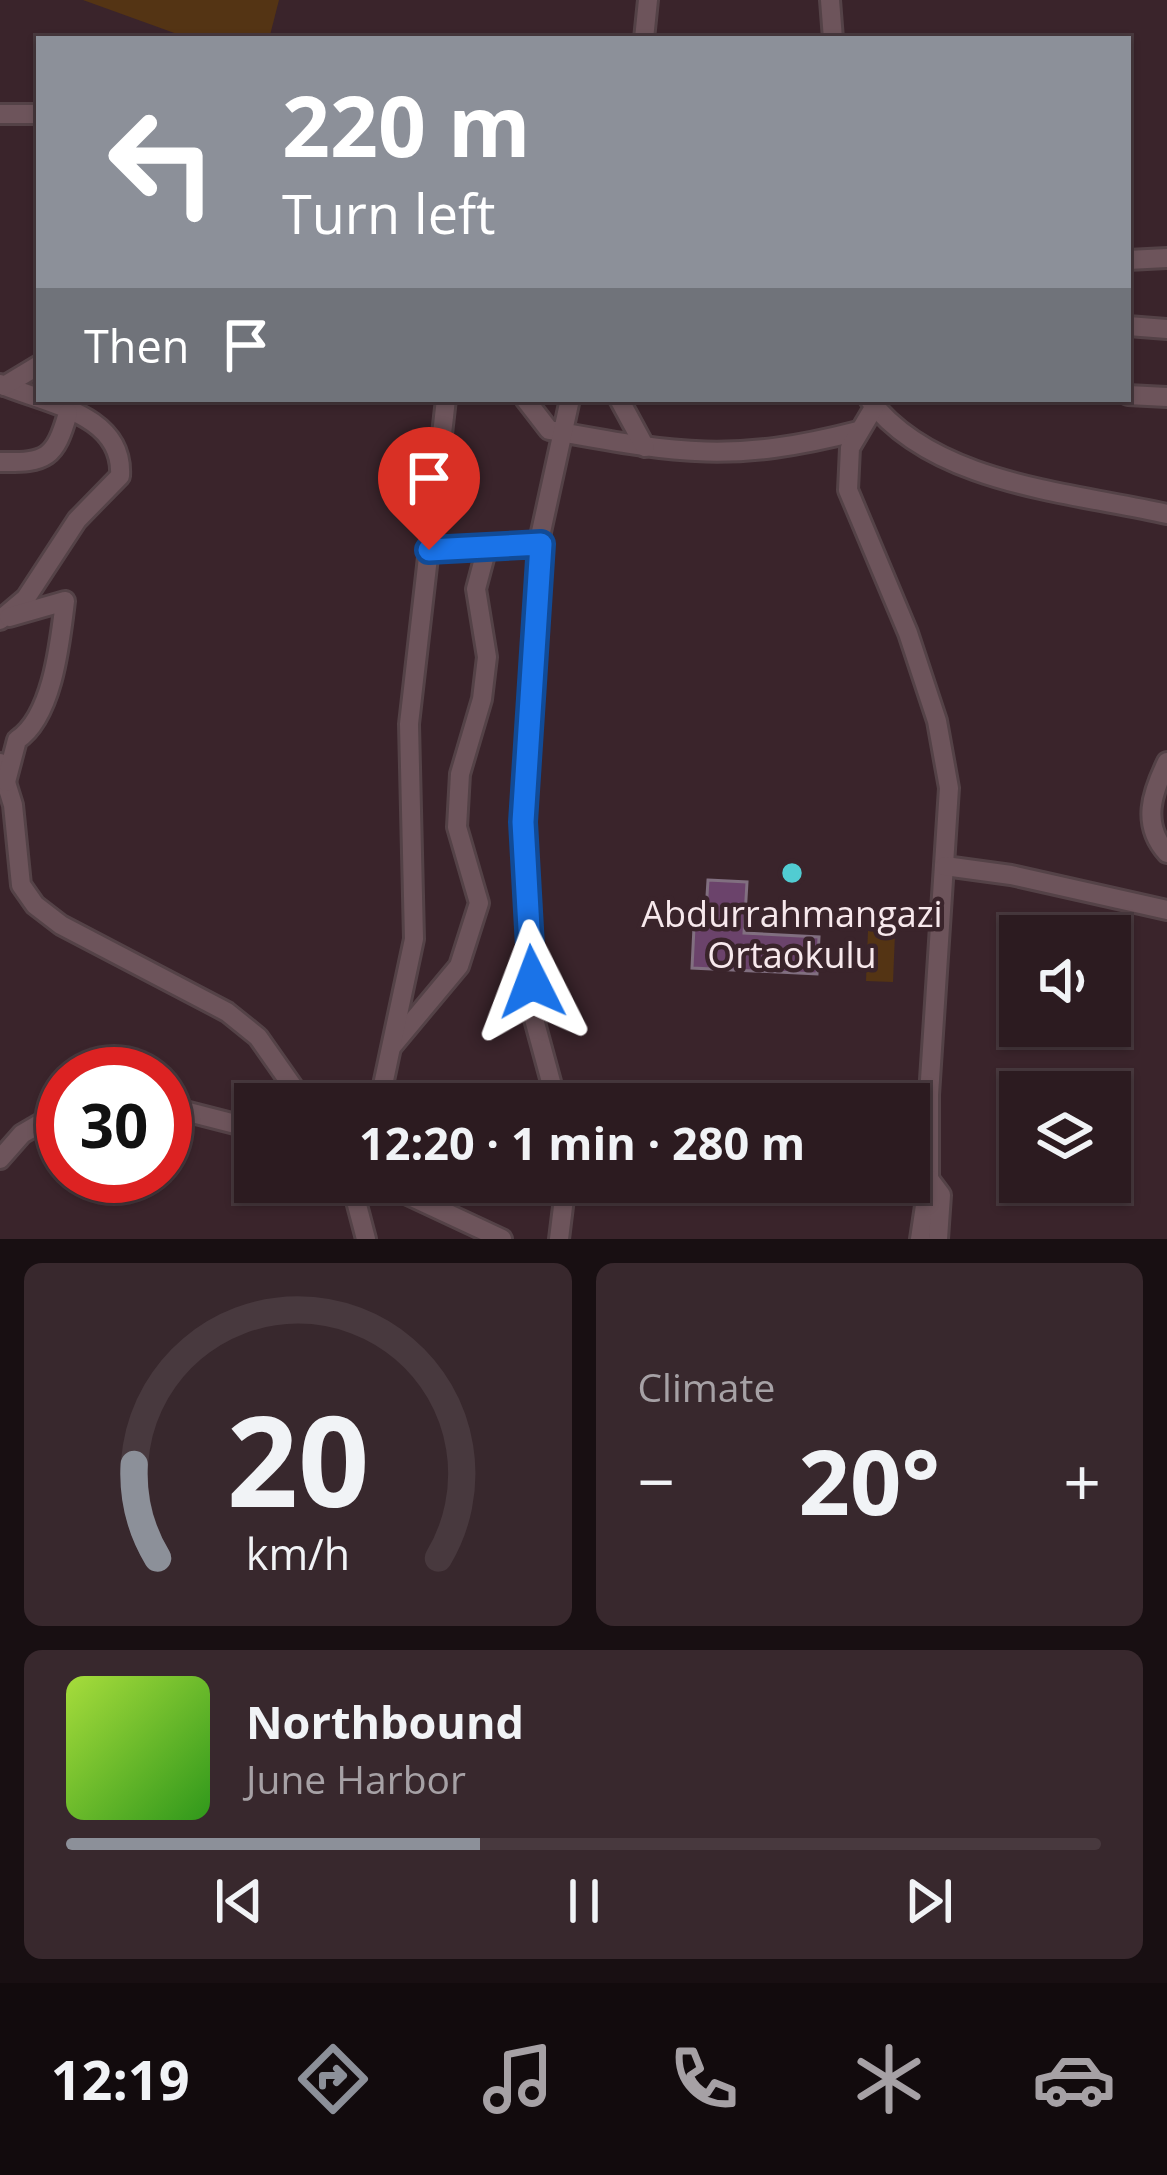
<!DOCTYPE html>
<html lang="en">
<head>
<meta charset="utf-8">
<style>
	body { margin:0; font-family:"Open Sans",sans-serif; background:#38282d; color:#f1f3f6; height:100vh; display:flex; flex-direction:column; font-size:45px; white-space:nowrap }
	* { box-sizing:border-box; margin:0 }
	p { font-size:39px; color:#a6a1a5 }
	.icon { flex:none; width:66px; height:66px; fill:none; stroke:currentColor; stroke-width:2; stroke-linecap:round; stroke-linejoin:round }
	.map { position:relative; height:1239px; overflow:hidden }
	.sheet { display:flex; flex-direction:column; gap:24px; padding:24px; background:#180f12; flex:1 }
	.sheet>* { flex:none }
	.hud { position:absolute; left:36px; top:36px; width:1095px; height:366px; border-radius:0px; box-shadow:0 3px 9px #0004,0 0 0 3px #48393e; background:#8c9099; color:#fff; overflow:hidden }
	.controls { position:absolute; left:999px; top:915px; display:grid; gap:24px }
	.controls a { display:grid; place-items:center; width:132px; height:132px; border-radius:0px; background:#2c1b20; box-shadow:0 3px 9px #0004,0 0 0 3px #48393e; font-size:60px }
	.speed { position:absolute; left:36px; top:1047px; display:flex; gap:24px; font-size:60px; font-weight:700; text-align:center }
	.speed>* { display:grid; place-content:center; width:156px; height:156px; border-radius:50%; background:#2c1b20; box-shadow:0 3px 9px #0004,0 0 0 3px #48393e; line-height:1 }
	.speed .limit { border:18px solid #d22; background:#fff; color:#111 }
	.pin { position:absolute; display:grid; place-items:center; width:102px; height:102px; color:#fff; margin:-123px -51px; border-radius:50% 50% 50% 0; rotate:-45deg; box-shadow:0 0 12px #0007 }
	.pin .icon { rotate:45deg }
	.me { position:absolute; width:132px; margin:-66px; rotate:357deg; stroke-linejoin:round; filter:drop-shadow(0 0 9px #0008) }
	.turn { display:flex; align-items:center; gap:42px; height:252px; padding:0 48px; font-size:54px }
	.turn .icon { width:156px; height:156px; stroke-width:2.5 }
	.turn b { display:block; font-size:84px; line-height:102px }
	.then { display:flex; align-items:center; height:114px; padding:0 48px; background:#0003; gap:24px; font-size:45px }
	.big { font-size:90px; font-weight:700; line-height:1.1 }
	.sheet .tile { flex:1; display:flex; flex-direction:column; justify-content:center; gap:18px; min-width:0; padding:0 42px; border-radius:18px; background:#38282d }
	.sheet .dial { align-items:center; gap:0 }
	.dial svg { height:312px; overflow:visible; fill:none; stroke:#48393e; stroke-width:7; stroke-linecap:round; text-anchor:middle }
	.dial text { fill:#f1f3f6; stroke:none }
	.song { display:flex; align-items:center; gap:36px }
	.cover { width:144px; height:144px; border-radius:18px; background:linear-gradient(135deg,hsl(80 70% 55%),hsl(110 70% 35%)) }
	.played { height:12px; border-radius:6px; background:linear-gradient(90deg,#8c9099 40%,#48393e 40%) }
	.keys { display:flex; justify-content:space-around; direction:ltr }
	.heat { display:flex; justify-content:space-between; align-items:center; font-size:66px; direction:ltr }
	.sheet .tiles { flex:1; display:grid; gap:24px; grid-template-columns:1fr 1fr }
	.tile:last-child { grid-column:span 2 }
	.trip { position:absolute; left:234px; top:1083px; width:696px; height:120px; border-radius:0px; background:#2c1b20; box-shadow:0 3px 9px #0004,0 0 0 3px #48393e; font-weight:700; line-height:120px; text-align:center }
	.tabs { display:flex; height:192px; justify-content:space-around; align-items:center; background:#120b0d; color:#a6a1a5 }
	.tabs .icon { width:84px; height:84px }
	.tabs .on { color:#8c9099 }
	.tabs b { font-size:54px; color:#f1f3f6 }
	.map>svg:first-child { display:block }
</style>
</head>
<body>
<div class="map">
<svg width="1167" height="1239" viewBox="0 0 1167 1239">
	<rect width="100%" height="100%" fill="#3a242b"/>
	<!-- green -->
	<g fill="#543414">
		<polygon points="83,0 279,0 269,39 191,39"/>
		<polygon points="868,931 895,933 893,982 866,981"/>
	</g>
	<!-- building -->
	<polygon fill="#6b436b" stroke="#816f80" stroke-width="3" points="708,880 747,882 744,933 819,937 817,974 692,968 694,927 705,928"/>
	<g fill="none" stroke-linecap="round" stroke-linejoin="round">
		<defs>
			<g id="minor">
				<polyline points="830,0 833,39"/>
				<polyline points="644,39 648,0"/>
				<polyline points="0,114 39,114"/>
				<polyline points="1128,260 1167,258"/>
				<polyline points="1128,326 1167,329"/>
				<path d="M0 384C47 404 124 414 120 476L77 520 26 598 0 620"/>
				<polyline points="4,386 39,365"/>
				<polyline points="1128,395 1167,397"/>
				<path d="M525 399 549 430C676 453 730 464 858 431"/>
				<polyline points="619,399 645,447"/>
				<path d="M869 399C933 484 1069 492 1167 514"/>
				<polyline points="879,399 850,448 848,490 908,633 937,721 949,788 929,1095 929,1179 920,1239"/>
				<path d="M0 462C47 463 55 458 68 413"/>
				<polyline points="429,551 541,545"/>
				<path d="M1167 762C1152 793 1141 824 1167 853"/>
				<polyline points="0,763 13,805 21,885 35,905 61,925 227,1012 258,1037 305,1104"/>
				<path d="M6 782 17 740C53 716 60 642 65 601L9 617"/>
				<polyline points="945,866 1011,875 1167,910"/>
				<polyline points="393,1045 459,966 479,903 457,827 460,774 482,699 487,657 476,589 486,551"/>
				<polyline points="379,1104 414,939 409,724 446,399"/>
				<polyline points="557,1104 534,1019 523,822 541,532 570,399"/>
				<polyline points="165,1106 255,1129"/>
				<polyline points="0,1159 22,1134 63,1110"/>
				<polyline points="929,1179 941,1195 938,1239"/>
				<polyline points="351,1182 366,1239"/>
				<polyline points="380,1182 502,1239"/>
				<polyline points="559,1239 566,1182"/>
			</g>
		</defs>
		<!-- minor casing -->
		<use href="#minor" stroke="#544247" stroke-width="24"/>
		<!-- minor -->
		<use href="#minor" stroke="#6d545b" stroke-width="18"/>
	</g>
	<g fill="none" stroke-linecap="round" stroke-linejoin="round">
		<defs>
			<polyline id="route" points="429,550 541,544 523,822 532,982"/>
		</defs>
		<!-- route casing -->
		<use href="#route" stroke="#114b97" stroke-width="30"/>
		<!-- route -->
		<use href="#route" stroke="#1a73e8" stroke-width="21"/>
	</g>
	<!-- markers -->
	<circle fill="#51ccd2" stroke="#3a242b" stroke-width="4.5" cx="792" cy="873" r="12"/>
	<g text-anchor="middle" stroke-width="9" stroke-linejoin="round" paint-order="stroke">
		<!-- poi labels -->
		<g font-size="36" fill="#f7e8ec" stroke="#3a242b">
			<text x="792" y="927">Abdurrahmangazi<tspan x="792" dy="41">Ortaokulu</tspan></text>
		</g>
	</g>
</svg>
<div class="controls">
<a><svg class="icon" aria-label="sound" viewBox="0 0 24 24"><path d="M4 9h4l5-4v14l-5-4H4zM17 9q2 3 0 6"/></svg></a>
<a><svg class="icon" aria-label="layers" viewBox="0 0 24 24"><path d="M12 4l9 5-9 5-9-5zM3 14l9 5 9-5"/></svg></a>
</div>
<div class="speed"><div class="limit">30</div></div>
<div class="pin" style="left:429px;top:550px;background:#d93025"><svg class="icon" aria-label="arrive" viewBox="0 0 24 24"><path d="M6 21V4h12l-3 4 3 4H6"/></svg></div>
<svg class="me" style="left:532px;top:982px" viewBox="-20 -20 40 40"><path d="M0-17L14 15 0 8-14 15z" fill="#1a73e8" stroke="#fff" stroke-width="4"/></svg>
<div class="trip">12:20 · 1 min · 280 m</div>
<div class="hud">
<div class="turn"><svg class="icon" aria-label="left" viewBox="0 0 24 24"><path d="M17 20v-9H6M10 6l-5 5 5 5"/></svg><div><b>220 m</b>Turn left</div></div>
<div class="then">Then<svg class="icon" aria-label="arrive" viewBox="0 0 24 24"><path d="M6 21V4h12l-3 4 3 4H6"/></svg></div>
</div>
</div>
<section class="sheet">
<div class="tiles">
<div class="tile dial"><svg viewBox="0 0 100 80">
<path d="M14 69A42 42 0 1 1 86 69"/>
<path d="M14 69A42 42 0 0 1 8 45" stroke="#8c9099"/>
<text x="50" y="56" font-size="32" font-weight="700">20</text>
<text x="50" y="72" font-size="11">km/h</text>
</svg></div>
<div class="tile"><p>Climate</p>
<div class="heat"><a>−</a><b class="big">20°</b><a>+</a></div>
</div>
<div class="tile">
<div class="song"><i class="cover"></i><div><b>Northbound</b><p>June Harbor</p></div></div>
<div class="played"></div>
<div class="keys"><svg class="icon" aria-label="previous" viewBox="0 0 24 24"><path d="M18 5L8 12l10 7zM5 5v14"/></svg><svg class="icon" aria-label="pause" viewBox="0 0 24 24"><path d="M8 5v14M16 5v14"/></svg><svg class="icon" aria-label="next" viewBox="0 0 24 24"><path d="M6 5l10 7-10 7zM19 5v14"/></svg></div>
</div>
</div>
</section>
<nav class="tabs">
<b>12:19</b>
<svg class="icon on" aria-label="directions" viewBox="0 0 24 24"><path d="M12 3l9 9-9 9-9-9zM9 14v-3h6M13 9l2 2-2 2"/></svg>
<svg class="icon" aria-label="music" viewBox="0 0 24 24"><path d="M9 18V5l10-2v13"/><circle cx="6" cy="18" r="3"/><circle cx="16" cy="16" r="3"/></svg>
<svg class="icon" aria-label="phone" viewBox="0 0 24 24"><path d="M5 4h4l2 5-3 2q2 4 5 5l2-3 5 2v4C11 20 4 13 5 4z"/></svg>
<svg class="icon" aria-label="climate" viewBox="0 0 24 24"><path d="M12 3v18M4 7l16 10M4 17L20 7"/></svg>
<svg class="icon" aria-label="car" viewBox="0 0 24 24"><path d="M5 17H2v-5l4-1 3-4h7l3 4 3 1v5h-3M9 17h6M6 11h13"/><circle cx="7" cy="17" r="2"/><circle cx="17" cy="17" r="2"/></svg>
</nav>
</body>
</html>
